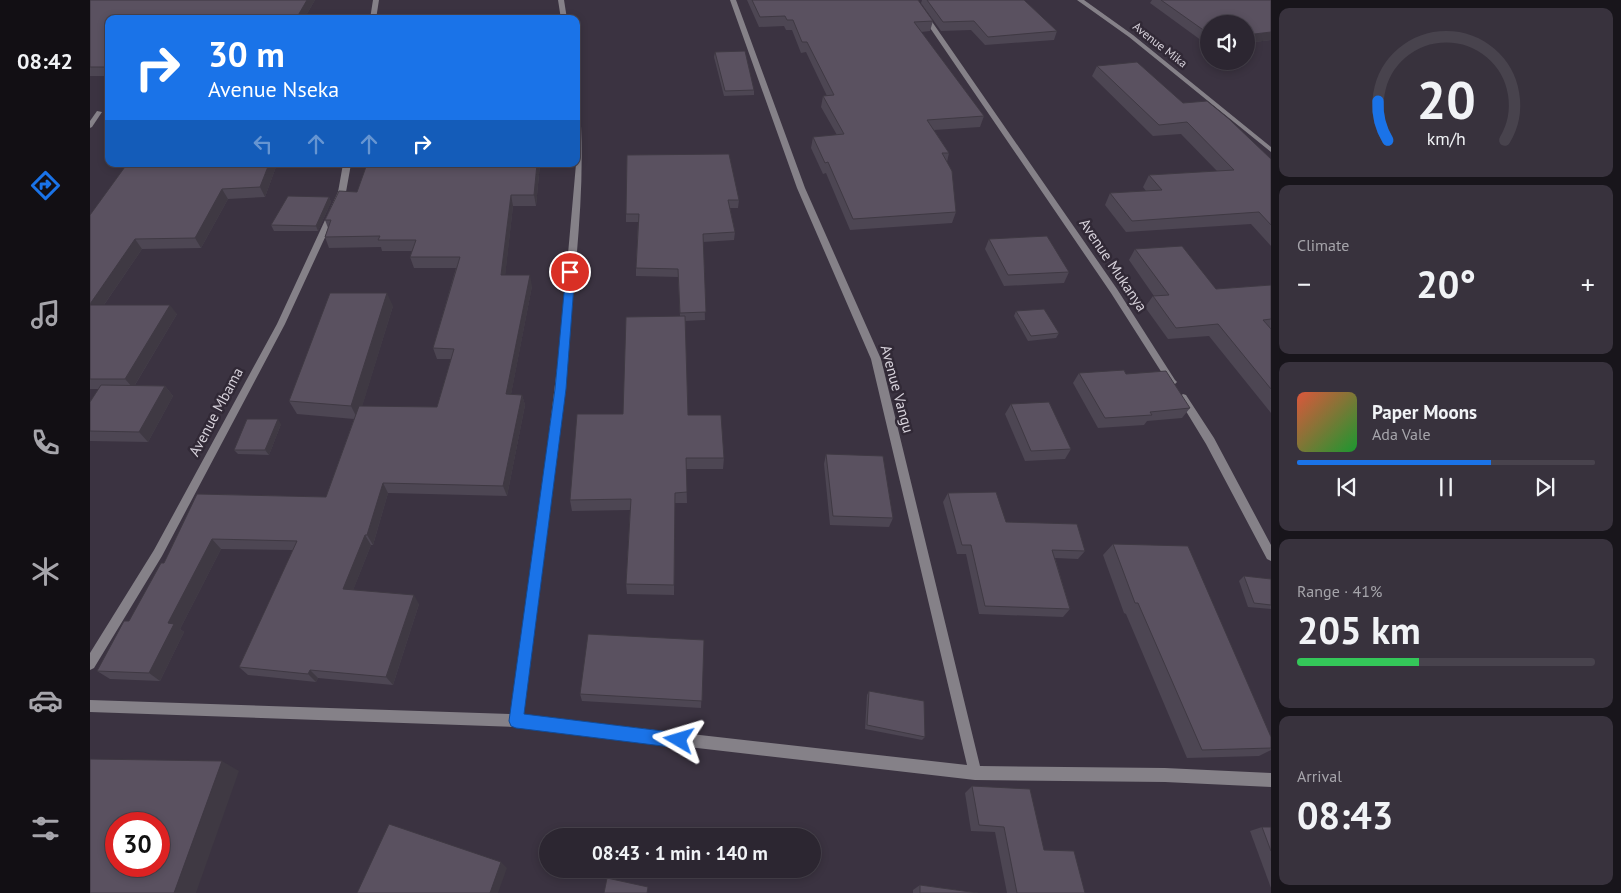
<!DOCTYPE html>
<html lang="en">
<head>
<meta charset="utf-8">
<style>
	body { margin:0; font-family:"PT Sans",sans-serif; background:#38323d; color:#f1f3f6; height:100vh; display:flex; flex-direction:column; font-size:19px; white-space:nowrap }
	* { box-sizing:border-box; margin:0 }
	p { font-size:16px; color:#a6a5ab }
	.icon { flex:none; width:28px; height:28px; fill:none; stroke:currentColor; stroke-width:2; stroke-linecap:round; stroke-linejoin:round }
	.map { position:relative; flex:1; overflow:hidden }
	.side { display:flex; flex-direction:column; gap:8px; padding:8px; background:#18151b; width:350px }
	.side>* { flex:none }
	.banner { position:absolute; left:15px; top:15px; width:475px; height:152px; border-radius:10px; box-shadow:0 2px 8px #0003,0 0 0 1px #48434d; background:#1a73e8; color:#fff; overflow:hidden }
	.tools { position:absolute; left:1110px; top:15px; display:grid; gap:10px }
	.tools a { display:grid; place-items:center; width:55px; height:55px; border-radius:50%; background:#2c2631; box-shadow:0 2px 8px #0003,0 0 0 1px #48434d; font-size:25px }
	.speed { position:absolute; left:15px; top:812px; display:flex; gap:10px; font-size:25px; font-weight:700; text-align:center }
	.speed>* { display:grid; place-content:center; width:65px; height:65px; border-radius:50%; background:#2c2631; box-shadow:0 2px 8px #0003,0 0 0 1px #48434d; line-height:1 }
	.speed .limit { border:8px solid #d22; background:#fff; color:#111 }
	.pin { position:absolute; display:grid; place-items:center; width:42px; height:42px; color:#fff; margin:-21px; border:2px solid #fff; border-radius:50%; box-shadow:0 1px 5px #0007 }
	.me { position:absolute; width:55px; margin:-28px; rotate:277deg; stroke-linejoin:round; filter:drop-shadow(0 0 4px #0008) }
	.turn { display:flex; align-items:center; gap:18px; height:105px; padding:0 20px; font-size:22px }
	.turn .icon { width:65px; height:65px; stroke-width:2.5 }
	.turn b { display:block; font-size:35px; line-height:42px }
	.lanes { display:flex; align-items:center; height:48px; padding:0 20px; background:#0003; justify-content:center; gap:25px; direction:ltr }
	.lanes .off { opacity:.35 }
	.big { font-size:38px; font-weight:700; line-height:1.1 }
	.side .tile { flex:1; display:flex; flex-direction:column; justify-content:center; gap:8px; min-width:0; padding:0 18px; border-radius:10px; background:#38323d }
	.side .dial { align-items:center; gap:0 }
	.dial svg { height:130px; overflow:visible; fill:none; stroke:#48434d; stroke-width:7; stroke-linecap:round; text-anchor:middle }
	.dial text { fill:#f1f3f6; stroke:none }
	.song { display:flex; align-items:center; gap:15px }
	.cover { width:60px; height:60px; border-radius:8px; background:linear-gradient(135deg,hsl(10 70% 55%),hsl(130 70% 35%)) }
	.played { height:5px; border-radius:2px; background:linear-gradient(90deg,#1a73e8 65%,#48434d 65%) }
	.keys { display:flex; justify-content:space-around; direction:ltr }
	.heat { display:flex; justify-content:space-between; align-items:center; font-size:28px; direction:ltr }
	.charge { height:8px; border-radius:4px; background:linear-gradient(90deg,#34c759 41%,#48434d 0) }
	.trip { position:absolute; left:449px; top:828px; width:282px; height:50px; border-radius:25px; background:#2c2631; box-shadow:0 2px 8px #0003,0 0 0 1px #48434d; font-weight:700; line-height:50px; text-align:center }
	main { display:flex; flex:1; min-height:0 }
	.dock { display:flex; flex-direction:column; width:90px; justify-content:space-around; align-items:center; background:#120f14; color:#a6a5ab }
	.dock .icon { width:35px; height:35px }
	.dock .on { color:#1a73e8 }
	.dock b { font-size:22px; color:#f1f3f6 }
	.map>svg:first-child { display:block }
</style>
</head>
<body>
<main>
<nav class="dock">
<b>08:42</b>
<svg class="icon on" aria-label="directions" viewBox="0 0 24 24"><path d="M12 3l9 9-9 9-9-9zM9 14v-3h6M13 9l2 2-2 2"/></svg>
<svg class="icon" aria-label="music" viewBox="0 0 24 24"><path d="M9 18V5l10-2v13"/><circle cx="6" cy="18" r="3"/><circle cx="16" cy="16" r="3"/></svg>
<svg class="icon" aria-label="phone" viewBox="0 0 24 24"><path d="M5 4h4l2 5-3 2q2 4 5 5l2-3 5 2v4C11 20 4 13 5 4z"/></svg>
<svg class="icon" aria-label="climate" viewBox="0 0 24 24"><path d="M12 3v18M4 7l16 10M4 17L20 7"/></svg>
<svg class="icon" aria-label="car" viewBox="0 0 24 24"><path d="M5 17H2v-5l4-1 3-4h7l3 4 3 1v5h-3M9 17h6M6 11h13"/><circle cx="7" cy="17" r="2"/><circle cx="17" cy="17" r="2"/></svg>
<svg class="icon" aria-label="filters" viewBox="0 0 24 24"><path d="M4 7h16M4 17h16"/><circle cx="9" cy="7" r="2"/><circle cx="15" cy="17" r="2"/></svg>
</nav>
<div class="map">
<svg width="1181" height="893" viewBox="0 0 1181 893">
	<rect width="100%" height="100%" fill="#3b3341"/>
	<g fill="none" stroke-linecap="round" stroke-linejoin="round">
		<!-- minor -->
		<g fill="#858188" fill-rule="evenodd">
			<polygon points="283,0 289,0 286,19 280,19"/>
			<polygon points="468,0 474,0 477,19 471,19"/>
			<path d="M640 0H646L715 188 791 359 890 766 1075 768 1181 773V787L1075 782 885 780 426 727 0 712V700L421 714 450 506 470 344 486 164V96L489 98C496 169 488 239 482 309 470 445 451 580 433 715L877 765 781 359 707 188Z"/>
			<polygon points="821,0 827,0 1027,289 1085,380 1087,382 1085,384 1079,384 1021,293"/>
			<polygon points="987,0 994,0 1043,35 1181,147 1181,152 1039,37"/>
			<polygon points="7,111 12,112 2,127 0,128 0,121"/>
			<polygon points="253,164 261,164 256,192 195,324 72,556 4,668 0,670 0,653 64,550 187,324 248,192"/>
			<polygon points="1093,394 1096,395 1124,438 1181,545 1181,561 1177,559 1116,444 1088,398"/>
		</g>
	</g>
	<!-- wall -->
	<g fill="#4d4653">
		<polygon points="0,0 225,0 214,19 19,19 19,76 0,76"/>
		<polygon points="657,0 828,0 843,21 840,31 831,32 894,116 890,127 844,130 859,153 857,162 866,212 862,223 760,230 736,173 733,174 721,148 723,137 747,135 731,107 733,96 737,96 716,52 711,53 702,30 696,30 694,26 669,27"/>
		<polygon points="832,0 934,0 967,31 964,40 895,45 881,30 851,31 831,3"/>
		<polygon points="1062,0 1181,0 1181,40 1156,43 1156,24 1119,24 1119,46 1060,3"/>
		<polygon points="625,52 664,90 664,95 634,96 624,57"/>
		<polygon points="1007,66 1093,103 1181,159 1181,246 1161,224 1036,232 1015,205 1020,193 1056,191 1053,187 1059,175 1127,171 1091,134 1063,136 1002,76"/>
		<polygon points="537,155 649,200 648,208 640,208 645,232 644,240 613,242 615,320 595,321 598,415 634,458 633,469 596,469 597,503 585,503 584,595 537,594 536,584 540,510 482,511 480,500 533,414 590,316 588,277 546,276 546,268 548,222 536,222 536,214"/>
		<polygon points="187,164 175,197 138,199 111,248 52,249 14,305 87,314 45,385 75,386 83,396 58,442 0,441 0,402 9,389 0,389 0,215"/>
		<polygon points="450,164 446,206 423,206 415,275 442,286 421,394 432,395 435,405 417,496 298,493 283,545 281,545 263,590 329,604 303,685 228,678 226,682 158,675 149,667 203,550 131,549 90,629 94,632 70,681 20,679 7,671 39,621 74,563 107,494 236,497 264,419 207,414 199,401 303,306 272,406 347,407 361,359 347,359 343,348 366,268 324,268 320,257 322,251 292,251 291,247 239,248 235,237 238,228 235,220 267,192"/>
		<polygon points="239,197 241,202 228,231 184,231 181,225"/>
		<polygon points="899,239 979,272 974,283 914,286 895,249"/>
		<polygon points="1045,249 1126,289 1181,285 1181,413 1119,336 1078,339 1055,307 1063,296 1064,296 1039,260"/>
		<polygon points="926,311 969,333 966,338 938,341 924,316"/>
		<polygon points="989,373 1100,408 1092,418 1057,421 1054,425 1008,428 983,383"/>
		<polygon points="921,404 981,449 975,459 935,461 915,414"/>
		<polygon points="191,424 179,455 148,454 144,450"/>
		<polygon points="736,454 803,518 799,527 740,525 734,464"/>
		<polygon points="858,493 916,522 995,551 988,559 965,558 980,609 973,617 889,614 876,554 867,554 853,502"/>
		<polygon points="1023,544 1181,737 1181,750 1169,756 1097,758 1036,614 1034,613 1013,555"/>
		<polygon points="1154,576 1181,579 1181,609 1158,607 1149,581"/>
		<polygon points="614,640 611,708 492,701 490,694"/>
		<polygon points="779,691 835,737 832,740 775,729 777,695"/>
		<polygon points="882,786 954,850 995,893 917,893 905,832 881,831 875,793"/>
		<polygon points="1172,827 1181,827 1181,888 1160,831"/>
		<polygon points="830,885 888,893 823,893 823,890"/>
	</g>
	<!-- shaded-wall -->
	<g fill="#3f3943">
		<polygon points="217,0 225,0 214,19 206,19"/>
		<polygon points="1181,32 1181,40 1156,43 1156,35"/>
		<polygon points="179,164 187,164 175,197 170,187"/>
		<polygon points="447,164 450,164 446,206 444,195"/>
		<polygon points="132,189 138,199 111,248 105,238"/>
		<polygon points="421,195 423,206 414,286 411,275"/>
		<polygon points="239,197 241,202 228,231 226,226"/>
		<polygon points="45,239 52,249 7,315 0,306 0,304"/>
		<polygon points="440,275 442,286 419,405 416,394"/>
		<polygon points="297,293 303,306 268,420 261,406"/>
		<polygon points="80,305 87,314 43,388 35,379"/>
		<polygon points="75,386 83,396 58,442 49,432"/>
		<polygon points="432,395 435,405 417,496 413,486"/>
		<polygon points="188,419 191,424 179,455 175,450"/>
		<polygon points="293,483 298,493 283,545 277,535"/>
		<polygon points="275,535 281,545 260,598 253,589"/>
		<polygon points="122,539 131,549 90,629 94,632 70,681 59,673 78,623"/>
		<polygon points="324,595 329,604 303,685 296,677"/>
		<polygon points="220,670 228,678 226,682 218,674"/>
		<polygon points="132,761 149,771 106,893 84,893"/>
		<polygon points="411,862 417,868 408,893 400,893"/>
	</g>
	<!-- building -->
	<g fill="#5a5160" stroke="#3f3943" fill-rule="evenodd">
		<polygon points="0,0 217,0 206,19 19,19 19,67 0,67"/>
		<polygon points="662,0 828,0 843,21 824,22 894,116 837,120 859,153 852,153 862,171 866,212 763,219 738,162 735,163 723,137 754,134 733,96 744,95 717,42 712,42 703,20 697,20 695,16 670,17"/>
		<polygon points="837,0 934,0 967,31 898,37 884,21 853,22"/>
		<polygon points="1071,0 1181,0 1181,32 1156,35 1156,24 1119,24 1119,34"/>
		<polygon points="431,15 431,19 344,19"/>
		<polygon points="655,51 664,90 635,91 625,52"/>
		<polygon points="1047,62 1093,103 1117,101 1139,119 1181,159 1181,225 1169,212 1042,221 1020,193 1072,190 1059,175 1144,170 1097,122 1069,125 1007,66"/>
		<polygon points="639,154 649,200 638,200 645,232 613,234 616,312 590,313 588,269 546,268 549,214 536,214 537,155"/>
		<polygon points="37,164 179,164 170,187 132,189 105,238 45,239 0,304 0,215"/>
		<polygon points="277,164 447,164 444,195 421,195 411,275 440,275 416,394 432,395 413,486 293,483 277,535 275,535 253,589 324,595 296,677 220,670 218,674 149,667 207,541 122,539 78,623 84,624 59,673 7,671 34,621 39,621 71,563 74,563 107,494 236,497 269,406 347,407 364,349 343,348 370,257 320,257 326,240 288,240 290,236 235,237 241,220 235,220 249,191 267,192"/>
		<polygon points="198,196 239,197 226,226 181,225"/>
		<polygon points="957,236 979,272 918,275 899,239"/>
		<polygon points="1092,246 1126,289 1181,285 1181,319 1173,320 1181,329 1181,389 1128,324 1086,328 1063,296 1079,295 1045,249"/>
		<polygon points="240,293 297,293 261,406 199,401"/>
		<polygon points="0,305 80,305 35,379 0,379"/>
		<polygon points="954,309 969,333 941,336 926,311"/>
		<polygon points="595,316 598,415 631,415 634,458 596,458 597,492 585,493 584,585 536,584 541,499 480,500 487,414 533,414 536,317"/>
		<polygon points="1034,370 1036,374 1076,371 1100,408 1060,412 1062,415 1015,418 989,373"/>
		<polygon points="11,385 75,386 49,432 0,431 0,402"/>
		<polygon points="959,402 981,449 941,451 921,404"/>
		<polygon points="157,419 188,419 175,450 144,450"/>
		<polygon points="736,454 793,456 803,518 743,516"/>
		<polygon points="906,492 916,522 987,524 995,551 962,550 980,609 895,606 881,545 872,545 858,493"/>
		<polygon points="1023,544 1098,546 1181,737 1181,748 1112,750 1048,603 1045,603"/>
		<polygon points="1154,576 1181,579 1181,605 1164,603"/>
		<polygon points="498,634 614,640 612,701 490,694"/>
		<polygon points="779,691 834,701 835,737 777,725"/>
		<path d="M0 759 132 761 84 893H0ZM26 824H69V866H26Z"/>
		<polygon points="882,786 940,789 954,850 984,851 995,893 927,893 914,827 889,825"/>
		<polygon points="299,824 411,862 400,893 267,893"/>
		<polygon points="1172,827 1181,827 1181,851"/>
		<polygon points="517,878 558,887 557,893 514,893"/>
		<polygon points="830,885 888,893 830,893"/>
	</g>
	<!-- route -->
	<polygon fill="#1a73e8" stroke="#114b97" points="480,268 485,272 476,389 434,714 589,733 594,735 596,740 594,746 589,748 426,728 421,726 419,721 465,389 476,272"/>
	<g text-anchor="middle" stroke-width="5" stroke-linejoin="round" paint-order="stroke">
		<!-- far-street labels -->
		<g font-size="12" fill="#d7d2db" stroke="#312936">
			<text transform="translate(1070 45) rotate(38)" y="4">Avenue Mika</text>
		</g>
		<!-- street labels -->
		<g font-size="15" fill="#d7d2db" stroke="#312936">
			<text transform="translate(1023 265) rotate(56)" y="5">Avenue Mukanya</text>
			<text transform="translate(807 389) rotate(75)" y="5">Avenue Vangu</text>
			<text transform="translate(126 412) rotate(-62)" y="5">Avenue Mbama</text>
		</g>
	</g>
</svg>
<div class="tools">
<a><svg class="icon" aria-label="sound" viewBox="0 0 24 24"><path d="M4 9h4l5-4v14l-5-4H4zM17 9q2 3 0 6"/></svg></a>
</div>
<div class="speed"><div class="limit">30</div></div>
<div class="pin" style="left:480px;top:272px;background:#d93025"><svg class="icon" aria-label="arrive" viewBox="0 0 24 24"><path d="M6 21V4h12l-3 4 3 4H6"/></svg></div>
<svg class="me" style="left:589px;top:740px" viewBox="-20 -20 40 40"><path d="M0-17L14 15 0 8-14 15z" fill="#1a73e8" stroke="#fff" stroke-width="4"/></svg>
<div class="trip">08:43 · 1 min · 140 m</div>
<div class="banner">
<div class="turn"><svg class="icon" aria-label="right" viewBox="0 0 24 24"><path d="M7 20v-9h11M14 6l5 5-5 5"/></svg><div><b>30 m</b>Avenue Nseka</div></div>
<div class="lanes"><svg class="icon off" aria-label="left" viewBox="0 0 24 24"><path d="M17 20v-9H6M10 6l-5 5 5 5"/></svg><svg class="icon off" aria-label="ahead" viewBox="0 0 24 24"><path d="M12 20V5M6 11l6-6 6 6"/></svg><svg class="icon off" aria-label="ahead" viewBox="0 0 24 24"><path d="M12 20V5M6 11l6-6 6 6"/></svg><svg class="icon" aria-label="right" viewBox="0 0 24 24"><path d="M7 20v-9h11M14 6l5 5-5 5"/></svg></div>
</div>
</div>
<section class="side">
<div class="tile dial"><svg viewBox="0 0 100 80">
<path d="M14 69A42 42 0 1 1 86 69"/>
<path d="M14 69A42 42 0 0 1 8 45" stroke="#1a73e8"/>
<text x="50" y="56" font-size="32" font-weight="700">20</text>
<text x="50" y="72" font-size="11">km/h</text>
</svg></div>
<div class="tile"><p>Climate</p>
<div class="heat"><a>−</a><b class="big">20°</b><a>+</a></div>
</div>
<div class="tile">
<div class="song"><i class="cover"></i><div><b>Paper Moons</b><p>Ada Vale</p></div></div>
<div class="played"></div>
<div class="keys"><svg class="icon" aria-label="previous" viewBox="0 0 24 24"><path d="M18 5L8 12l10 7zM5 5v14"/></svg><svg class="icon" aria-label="pause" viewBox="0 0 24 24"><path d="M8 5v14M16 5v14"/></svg><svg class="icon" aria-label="next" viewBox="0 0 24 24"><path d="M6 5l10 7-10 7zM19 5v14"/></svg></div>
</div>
<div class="tile"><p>Range · 41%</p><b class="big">205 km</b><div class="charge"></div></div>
<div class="tile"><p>Arrival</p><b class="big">08:43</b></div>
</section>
</main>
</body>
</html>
